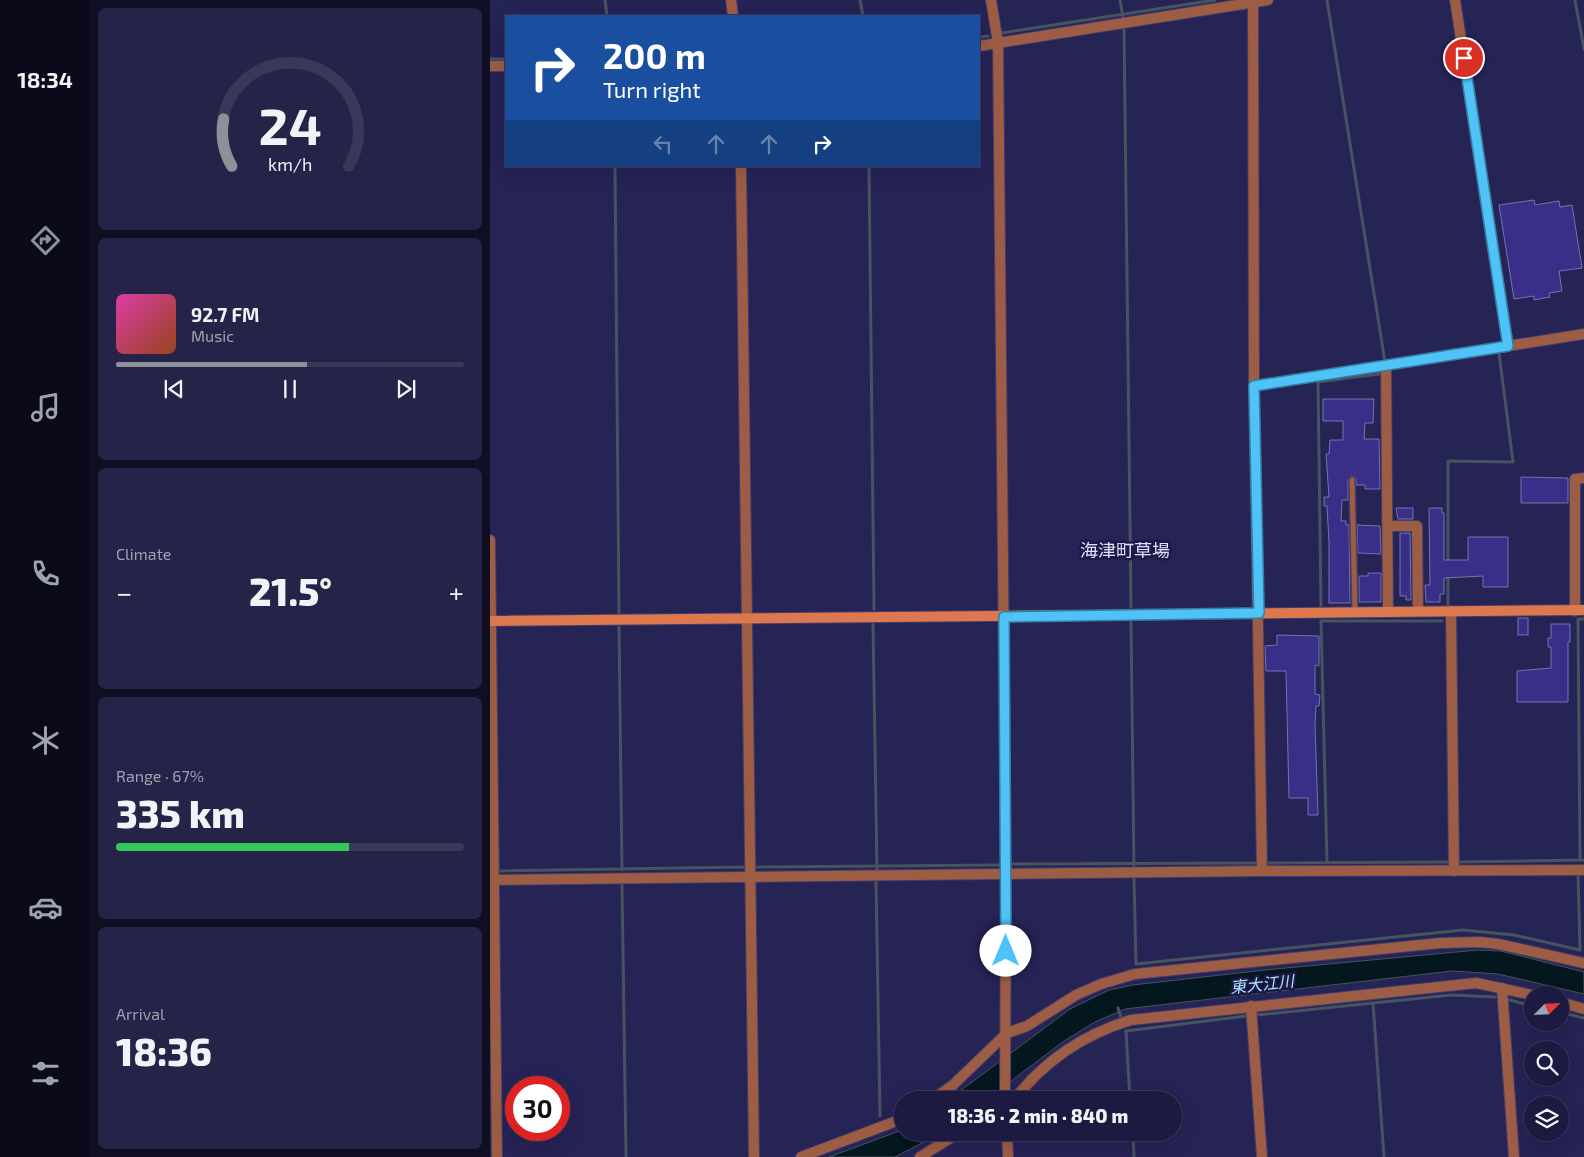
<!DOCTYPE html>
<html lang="en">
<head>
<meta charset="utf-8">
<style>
	body { margin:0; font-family:"Exo 2","Noto Sans JP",sans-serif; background:#252347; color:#f1f3f6; height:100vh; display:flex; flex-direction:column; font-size:19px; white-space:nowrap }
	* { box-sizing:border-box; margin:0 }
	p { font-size:16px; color:#a0a1b1 }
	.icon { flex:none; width:28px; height:28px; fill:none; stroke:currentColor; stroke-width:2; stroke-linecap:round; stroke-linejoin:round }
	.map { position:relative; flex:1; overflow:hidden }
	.sheet { display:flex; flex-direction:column; gap:8px; padding:8px; background:#0f0e23; width:400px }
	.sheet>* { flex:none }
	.guide { position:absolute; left:15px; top:15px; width:475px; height:152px; border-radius:0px; box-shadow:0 5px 20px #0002,0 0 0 1px #3a3859; background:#1a4fa0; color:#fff; overflow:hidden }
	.needle { width:32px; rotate:66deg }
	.buttons { position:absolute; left:1034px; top:986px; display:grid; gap:10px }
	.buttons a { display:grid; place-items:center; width:45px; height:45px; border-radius:50%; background:#1c1a40; box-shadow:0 5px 20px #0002,0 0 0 1px #3a3859; font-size:25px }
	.speed { position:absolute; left:15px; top:1076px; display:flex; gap:10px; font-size:25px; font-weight:700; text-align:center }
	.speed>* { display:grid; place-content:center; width:65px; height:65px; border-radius:50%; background:#1c1a40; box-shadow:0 5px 20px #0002,0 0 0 1px #3a3859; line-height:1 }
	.speed .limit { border:8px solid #d22; background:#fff; color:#111 }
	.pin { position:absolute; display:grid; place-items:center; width:42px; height:42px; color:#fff; margin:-21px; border:2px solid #fff; border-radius:50%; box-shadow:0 1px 5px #0007 }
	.me { position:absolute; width:55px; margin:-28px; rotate:0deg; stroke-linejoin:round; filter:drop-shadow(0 0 4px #0008) }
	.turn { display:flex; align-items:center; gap:18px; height:105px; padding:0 15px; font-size:22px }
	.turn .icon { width:65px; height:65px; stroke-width:2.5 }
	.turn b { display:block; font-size:35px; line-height:42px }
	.lanes { display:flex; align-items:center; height:48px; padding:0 15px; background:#0003; justify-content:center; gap:25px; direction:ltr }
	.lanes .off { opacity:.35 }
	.big { font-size:38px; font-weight:800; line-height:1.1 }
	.sheet .tile { flex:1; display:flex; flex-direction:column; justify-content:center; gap:8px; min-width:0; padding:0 18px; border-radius:8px; background:#252347 }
	.sheet .dial { align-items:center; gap:0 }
	.dial svg { height:130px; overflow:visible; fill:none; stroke:#3a3859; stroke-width:7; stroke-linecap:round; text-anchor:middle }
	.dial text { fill:#f1f3f6; stroke:none }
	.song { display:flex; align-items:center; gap:15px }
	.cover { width:60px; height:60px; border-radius:8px; background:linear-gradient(135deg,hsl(320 70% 55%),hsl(20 70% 35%)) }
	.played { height:5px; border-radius:2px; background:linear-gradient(90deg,#8c9099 55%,#3a3859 55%) }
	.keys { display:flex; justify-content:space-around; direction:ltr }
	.heat { display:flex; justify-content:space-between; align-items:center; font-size:28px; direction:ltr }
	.charge { height:8px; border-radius:4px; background:linear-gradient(90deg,#34c759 67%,#3a3859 0) }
	.trip { position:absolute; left:404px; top:1091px; width:288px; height:50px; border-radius:25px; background:#1c1a40; box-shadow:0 5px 20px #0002,0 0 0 1px #3a3859; font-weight:800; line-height:50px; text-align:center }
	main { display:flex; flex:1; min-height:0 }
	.tab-bar { display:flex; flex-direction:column; width:90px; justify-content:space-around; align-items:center; background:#0b0a1a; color:#a0a1b1 }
	.tab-bar .icon { width:35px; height:35px }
	.tab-bar .on { color:#8c9099 }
	.tab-bar b { font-size:22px; color:#f1f3f6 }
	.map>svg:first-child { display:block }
</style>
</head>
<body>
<main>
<nav class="tab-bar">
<b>18:34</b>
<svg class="icon on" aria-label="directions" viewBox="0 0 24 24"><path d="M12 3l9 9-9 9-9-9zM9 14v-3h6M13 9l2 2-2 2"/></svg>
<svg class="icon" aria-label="music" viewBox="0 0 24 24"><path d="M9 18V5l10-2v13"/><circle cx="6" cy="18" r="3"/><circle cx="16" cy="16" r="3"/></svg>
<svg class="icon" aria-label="phone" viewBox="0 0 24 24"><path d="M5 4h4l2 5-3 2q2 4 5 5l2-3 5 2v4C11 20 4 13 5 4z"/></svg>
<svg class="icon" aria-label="climate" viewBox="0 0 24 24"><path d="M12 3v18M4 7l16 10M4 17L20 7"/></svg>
<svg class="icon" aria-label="car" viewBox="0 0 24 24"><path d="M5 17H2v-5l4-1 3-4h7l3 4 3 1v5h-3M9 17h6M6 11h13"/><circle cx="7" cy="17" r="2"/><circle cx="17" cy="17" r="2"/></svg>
<svg class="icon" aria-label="filters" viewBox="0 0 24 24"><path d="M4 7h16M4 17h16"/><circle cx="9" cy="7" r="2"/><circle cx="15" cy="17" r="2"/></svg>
</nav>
<section class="sheet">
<div class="tile dial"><svg viewBox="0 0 100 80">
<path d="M14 69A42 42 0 1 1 86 69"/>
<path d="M14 69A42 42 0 0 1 9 40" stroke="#8c9099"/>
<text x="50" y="56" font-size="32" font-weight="700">24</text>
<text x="50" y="72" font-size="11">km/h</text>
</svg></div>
<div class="tile">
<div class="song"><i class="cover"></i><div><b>92.7 FM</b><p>Music</p></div></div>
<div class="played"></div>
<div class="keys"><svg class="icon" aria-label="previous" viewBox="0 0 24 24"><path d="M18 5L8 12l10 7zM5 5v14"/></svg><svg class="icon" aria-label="pause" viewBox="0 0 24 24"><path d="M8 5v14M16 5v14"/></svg><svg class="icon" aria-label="next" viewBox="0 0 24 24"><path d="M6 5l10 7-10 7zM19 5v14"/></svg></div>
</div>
<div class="tile"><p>Climate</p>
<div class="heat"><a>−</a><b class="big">21.5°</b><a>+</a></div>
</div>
<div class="tile"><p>Range · 67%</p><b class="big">335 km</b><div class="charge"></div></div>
<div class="tile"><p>Arrival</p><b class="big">18:36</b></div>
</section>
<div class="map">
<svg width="1094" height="1157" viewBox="0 0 1094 1157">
	<rect width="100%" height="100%" fill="#262355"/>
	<!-- water -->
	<g fill="#04171e" stroke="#465460">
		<polygon points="988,950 1011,951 1094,972 1094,994 1008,974 962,971 635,1009 605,1022 574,1041 496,1100 458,1100 580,1009 619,990 643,985 775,970"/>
		<polygon points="412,1130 412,1132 451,1133 405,1157 339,1157"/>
	</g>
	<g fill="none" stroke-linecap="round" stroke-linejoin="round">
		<!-- stream -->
		<g stroke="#465460" stroke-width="3">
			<polyline points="115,0 117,16"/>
			<polyline points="370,0 373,16"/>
			<polyline points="630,0 633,17"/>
			<polyline points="837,0 895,362"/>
			<polyline points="1085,0 1094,49"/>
			<polyline points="634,28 641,607"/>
			<polyline points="512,33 725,0"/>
			<polyline points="489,37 498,36"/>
			<polyline points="0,59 16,59"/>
			<polyline points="125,166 129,613"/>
			<polyline points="379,166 384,609"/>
			<polyline points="958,563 958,461 1023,462 1009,353"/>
			<polyline points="958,604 958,575"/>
			<polyline points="831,606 828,382 889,374 891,370"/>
			<polyline points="641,622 644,869"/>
			<polyline points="383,624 387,871"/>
			<polyline points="129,627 132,870"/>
			<polyline points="1090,860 1088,619 1094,619"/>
			<polyline points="837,862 831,621 952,621"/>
			<polyline points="967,862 1094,860"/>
			<polyline points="775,863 958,862"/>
			<polyline points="520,864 766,863"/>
			<polyline points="263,867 509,865"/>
			<polyline points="9,871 255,867"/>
			<polyline points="644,878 646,964 973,930 1024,935 1090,950 1088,873"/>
			<polyline points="386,881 390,1116"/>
			<polyline points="132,883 136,1157"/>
			<polyline points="1020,1000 1042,1006"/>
			<polyline points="883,1003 894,1157"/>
			<polyline points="628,1008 631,1017"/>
			<polyline points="1070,1012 1094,1018"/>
			<polyline points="767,1015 961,995 1005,997"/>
			<polyline points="636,1031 756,1016"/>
			<polyline points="636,1031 640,1100"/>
			<polyline points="643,1132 644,1157"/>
		</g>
	</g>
	<!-- building -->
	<g fill="#3a2f88" stroke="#7374ae">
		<polygon points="1044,200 1045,205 1069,201 1070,207 1082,205 1092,268 1069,271 1072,291 1059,293 1060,297 1044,300 1044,296 1024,299 1009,205"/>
		<polygon points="833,399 884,399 883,423 875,423 874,439 889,439 890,489 875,489 875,485 866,485 866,478 861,476 858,480 858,500 852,500 851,521 856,521 856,525 859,525 860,603 839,603 839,542 837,506 834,506 834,497 839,497 836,454 839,454 840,440 853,440 853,421 833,421"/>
		<polygon points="1031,477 1078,478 1078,503 1031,503"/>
		<polygon points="906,508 923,508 923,519 908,519"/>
		<polygon points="939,508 952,508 952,513 954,513 954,560 978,560 978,537 1018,537 1018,587 993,587 993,576 954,578 954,594 950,594 950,602 936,602 935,585 940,585"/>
		<polygon points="867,525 890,526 891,554 868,553"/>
		<polygon points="910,533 920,533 921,600 916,600 916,596 910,596"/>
		<polygon points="878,573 891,573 891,602 869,602 869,576 878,576"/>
		<rect x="1028" y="618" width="10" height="17"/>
		<polygon points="1061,624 1080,624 1080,642 1078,642 1078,702 1027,702 1027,671 1061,668 1061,647 1058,647 1058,638 1061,638"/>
		<polygon points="787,635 829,636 829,666 825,665 825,694 830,695 829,706 826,706 825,726 828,815 818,815 818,798 799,798 796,671 776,671 775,646 787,645"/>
	</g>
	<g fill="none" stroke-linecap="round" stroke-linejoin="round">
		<defs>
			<polyline id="lane" points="862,480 865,612"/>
			<g id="street">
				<polyline points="241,0 243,16"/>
				<polyline points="501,0 508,43 516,875 515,1100"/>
				<polyline points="763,0 764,386 772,871"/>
				<polyline points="965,0 1018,346"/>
				<polyline points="489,46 778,0"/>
				<polyline points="0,66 16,66"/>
				<polyline points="251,166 264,1157"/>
				<polyline points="896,365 898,611"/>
				<polyline points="764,386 1094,334"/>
				<polyline points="898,526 927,526 928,611"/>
				<polyline points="0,540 7,1157"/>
				<polyline points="961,611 964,871"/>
				<polyline points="1085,611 1085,479 1094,478"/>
				<polyline points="0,880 772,871 1094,870"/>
				<polyline points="1012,988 1024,1157"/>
				<polyline points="1070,1002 1094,1009"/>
				<polyline points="761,1006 772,1157"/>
				<polyline points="442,1100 463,1085 517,1033 537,1026 586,995 611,984 645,974 950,943 990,942 1008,944 1094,963"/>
				<path d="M524 1100C554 1061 595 1034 641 1020L986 983 1042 995"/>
				<polyline points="517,1132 518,1157"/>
				<polyline points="311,1157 412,1119"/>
				<polyline points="430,1157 470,1132"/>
			</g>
			<polyline id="secondary" points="0,621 1094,610"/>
		</defs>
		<!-- lane casing -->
		<use href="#lane" stroke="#403e6c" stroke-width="8"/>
		<!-- street casing -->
		<use href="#street" stroke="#403e6c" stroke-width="12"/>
		<!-- secondary casing -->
		<use href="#secondary" stroke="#403e6c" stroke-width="12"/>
		<!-- lane -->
		<use href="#lane" stroke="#9d5d44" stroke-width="5"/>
		<!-- street -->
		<use href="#street" stroke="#9d5d44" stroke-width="10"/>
		<!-- secondary -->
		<use href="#secondary" stroke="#dc774e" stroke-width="10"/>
	</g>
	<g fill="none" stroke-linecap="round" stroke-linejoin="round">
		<defs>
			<polyline id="route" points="516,951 514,617 769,613 764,386 1018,346 974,58"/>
		</defs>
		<!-- route casing -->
		<use href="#route" stroke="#337fa1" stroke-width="12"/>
		<!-- route -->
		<use href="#route" stroke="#4fc3f7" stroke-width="9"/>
	</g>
	<g text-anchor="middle" stroke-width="5" stroke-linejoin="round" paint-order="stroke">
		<!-- water labels -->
		<g font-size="16" font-style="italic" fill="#a8e6fc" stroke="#1d1849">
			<text transform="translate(772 984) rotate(-6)" y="6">東大江川</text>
		</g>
		<!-- quarter labels -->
		<g font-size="18" fill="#dfe1fb" stroke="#1d1849">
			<text x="635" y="557">海津町草場</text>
		</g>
	</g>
</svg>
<div class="buttons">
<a><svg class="needle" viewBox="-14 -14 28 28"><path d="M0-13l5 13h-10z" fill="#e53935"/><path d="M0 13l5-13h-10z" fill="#a0a1b1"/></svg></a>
<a><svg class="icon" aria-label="search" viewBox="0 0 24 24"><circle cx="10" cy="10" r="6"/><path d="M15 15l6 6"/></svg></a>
<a><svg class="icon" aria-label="layers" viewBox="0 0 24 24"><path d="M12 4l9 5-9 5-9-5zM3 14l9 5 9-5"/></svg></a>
</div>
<div class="speed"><div class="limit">30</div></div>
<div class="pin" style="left:974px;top:58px;background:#d93025"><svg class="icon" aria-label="arrive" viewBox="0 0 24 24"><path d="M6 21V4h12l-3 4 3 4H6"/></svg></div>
<svg class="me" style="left:516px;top:951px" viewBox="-20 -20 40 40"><circle r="19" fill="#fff"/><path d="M0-13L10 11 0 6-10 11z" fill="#4fc3f7"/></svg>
<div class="trip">18:36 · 2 min · 840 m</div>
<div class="guide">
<div class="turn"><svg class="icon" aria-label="right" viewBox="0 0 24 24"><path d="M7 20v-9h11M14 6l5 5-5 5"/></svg><div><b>200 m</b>Turn right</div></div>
<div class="lanes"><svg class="icon off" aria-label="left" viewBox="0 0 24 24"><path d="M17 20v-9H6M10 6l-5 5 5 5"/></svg><svg class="icon off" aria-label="ahead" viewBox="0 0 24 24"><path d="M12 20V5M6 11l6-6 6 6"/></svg><svg class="icon off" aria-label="ahead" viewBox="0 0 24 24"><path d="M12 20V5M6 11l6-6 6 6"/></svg><svg class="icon" aria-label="right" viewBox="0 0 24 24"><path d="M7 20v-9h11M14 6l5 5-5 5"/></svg></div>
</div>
</div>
</main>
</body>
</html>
